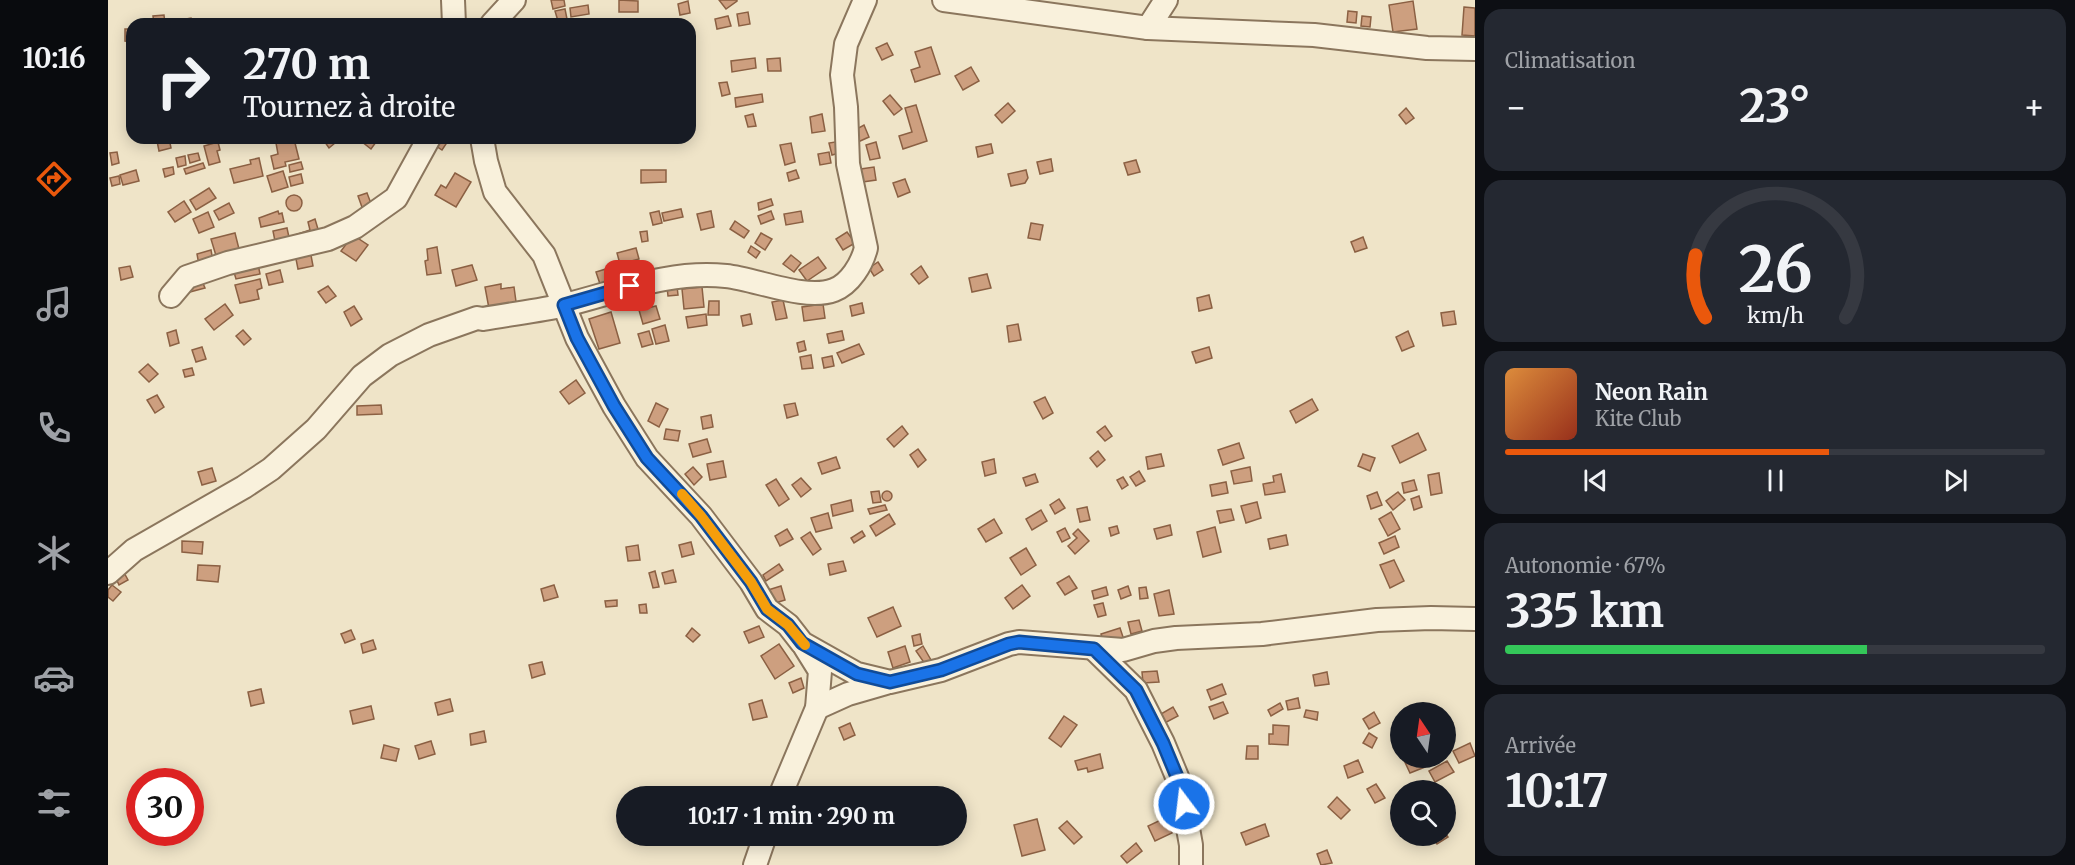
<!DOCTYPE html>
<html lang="fr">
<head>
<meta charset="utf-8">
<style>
	body { margin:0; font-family:Merriweather,serif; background:#242831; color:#f1f3f6; height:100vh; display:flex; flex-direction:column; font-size:22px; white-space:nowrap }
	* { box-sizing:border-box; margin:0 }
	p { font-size:20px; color:#9ea1a6 }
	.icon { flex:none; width:33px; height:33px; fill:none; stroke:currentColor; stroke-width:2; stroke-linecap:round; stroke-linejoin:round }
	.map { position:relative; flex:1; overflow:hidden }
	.details { display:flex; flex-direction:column; gap:9px; padding:9px; background:#0d0f14; width:600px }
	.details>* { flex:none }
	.top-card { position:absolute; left:18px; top:18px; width:570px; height:126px; border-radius:18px; box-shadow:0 3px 15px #0003; background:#171b24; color:#f1f3f6; overflow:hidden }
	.needle { width:39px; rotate:347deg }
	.buttons { position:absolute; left:1282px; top:702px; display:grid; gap:12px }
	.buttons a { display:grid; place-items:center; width:66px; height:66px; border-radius:50%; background:#171b24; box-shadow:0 3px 15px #0003; font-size:30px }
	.speed { position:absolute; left:18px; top:768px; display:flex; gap:12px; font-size:30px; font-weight:700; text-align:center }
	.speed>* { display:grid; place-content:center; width:78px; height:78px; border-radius:50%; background:#171b24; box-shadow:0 3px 15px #0003; line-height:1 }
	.speed .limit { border:9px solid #d22; background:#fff; color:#111 }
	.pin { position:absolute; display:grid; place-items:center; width:51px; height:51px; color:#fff; margin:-26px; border-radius:12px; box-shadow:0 3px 9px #0006 }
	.me { position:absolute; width:66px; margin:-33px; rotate:345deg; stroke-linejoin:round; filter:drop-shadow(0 0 4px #0008) }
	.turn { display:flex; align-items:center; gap:21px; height:126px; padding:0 18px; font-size:27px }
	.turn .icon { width:78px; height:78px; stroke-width:2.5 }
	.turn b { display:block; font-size:42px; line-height:51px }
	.big { font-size:45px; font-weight:700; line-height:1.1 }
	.details .tile { flex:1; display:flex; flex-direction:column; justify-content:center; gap:9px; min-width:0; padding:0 21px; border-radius:18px; background:#242831 }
	.details .dial { align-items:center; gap:0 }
	.dial svg { height:156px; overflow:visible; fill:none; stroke:#363941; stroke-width:7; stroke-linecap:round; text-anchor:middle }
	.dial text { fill:#f1f3f6; stroke:none }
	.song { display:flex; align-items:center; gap:18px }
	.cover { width:72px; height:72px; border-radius:9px; background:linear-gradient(135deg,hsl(30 70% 55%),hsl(10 70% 35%)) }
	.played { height:6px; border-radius:3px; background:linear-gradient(90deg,#ea580c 60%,#363941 60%) }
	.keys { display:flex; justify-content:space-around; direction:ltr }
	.heat { display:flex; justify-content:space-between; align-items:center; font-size:33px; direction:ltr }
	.charge { height:9px; border-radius:4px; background:linear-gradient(90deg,#34c759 67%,#363941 0) }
	.trip { position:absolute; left:508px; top:786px; width:351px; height:60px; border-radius:30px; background:#171b24; box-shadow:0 3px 15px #0003; font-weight:700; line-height:60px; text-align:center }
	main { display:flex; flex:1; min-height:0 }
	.dock { display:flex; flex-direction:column; width:108px; justify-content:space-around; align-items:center; background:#090b0e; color:#9ea1a6 }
	.dock .icon { width:42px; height:42px }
	.dock .current { color:#ea580c }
	.dock b { font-size:27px; color:#f1f3f6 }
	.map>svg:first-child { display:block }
</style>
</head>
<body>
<main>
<nav class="dock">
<b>10:16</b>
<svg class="icon current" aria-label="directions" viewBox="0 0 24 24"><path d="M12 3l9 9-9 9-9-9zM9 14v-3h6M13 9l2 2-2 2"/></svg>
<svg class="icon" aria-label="music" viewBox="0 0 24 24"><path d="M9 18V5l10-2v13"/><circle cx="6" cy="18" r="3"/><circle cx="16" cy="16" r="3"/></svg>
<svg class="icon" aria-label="phone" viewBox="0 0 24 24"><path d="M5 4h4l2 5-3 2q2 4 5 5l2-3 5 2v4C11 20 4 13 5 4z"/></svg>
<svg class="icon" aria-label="climate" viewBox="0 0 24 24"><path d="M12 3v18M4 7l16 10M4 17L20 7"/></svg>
<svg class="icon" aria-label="car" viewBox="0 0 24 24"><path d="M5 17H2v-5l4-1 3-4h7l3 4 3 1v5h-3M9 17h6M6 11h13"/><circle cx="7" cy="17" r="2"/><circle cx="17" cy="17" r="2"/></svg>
<svg class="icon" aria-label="filters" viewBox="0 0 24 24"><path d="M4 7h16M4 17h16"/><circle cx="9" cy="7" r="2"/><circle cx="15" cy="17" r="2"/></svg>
</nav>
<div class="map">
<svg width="1367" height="865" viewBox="0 0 1367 865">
	<rect width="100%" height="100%" fill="#efe4c8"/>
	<!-- building -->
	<g fill="#cd9f7f" stroke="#8b6043" stroke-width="1.5">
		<polygon points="443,0 456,0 457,6 445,9"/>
		<polygon points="511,0 530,1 530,12 511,12"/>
		<polygon points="611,0 629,0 629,1 618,9"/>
		<polygon points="580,1 582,13 572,15 570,4"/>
		<polygon points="1305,1 1309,29 1285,32 1281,5"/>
		<polygon points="480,5 481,14 463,17 462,8"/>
		<polygon points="1356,7 1367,8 1367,36 1354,35"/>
		<polygon points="457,9 459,19 450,21 447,11"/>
		<polygon points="1240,11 1249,12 1248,23 1239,22"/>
		<polygon points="640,12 642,24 631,26 629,14"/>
		<polygon points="56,15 57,24 46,24 45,16"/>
		<polygon points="620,16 623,26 609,29 607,19"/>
		<polygon points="1254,16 1263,17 1262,27 1253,26"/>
		<polygon points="83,18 84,24 61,24 60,22"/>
		<polygon points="17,29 24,29 24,42 17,41"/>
		<polygon points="779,43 785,55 774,60 768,48"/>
		<polygon points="823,47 832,74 807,82 803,70 812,67 807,52"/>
		<polygon points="647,58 648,68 624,72 623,61"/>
		<polygon points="672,58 673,71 660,71 659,59"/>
		<polygon points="863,67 871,81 855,90 847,76"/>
		<polygon points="619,82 622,94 614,96 611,83"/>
		<polygon points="654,94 655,102 628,107 627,98"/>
		<polygon points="782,95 794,109 786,115 775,101"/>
		<polygon points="900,103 907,111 894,123 887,115"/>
		<polygon points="808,105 819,141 795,149 791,136 804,132 797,108"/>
		<polygon points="1298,108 1306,118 1298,124 1291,115"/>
		<polygon points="645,114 648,126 640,127 637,116"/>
		<polygon points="714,114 717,131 704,133 702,117"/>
		<polygon points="756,125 761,137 750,142 745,131"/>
		<polygon points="61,138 63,148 51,151 49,141"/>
		<polygon points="214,138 233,138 221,148"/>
		<polygon points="255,138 271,138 263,149 253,141"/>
		<polygon points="325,138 336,138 340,141 334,150 322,142"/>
		<polygon points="186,139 191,159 177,162 178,166 166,169 163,156 170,154 168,143"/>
		<polygon points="733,141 735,152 724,155 721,143"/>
		<polygon points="110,142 112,150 109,151 112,162 101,165 96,146"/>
		<polygon points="768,142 772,158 762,160 758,145"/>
		<polygon points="683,143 687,162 677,165 672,145"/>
		<polygon points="883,144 885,153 870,157 868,147"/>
		<polygon points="9,152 11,163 4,165 2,153"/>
		<polygon points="721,152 723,163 712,165 710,154"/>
		<polygon points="90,153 92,160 82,163 80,155"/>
		<polygon points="77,156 78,165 70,167 68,158"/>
		<polygon points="151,158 155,176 126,183 122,169 143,164 142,160"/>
		<polygon points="943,159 945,171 932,174 929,162"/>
		<polygon points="1028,160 1032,172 1020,175 1016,163"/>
		<polygon points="193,162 195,169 182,172 181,165"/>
		<polygon points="95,163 97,168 78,174 76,169"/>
		<polygon points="65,167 66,174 57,177 55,169"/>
		<polygon points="766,167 768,180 748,183 746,170"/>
		<polygon points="28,170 31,181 15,185 12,175"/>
		<polygon points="533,170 558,170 558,182 533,183"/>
		<polygon points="688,170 691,178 681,181 679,173"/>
		<polygon points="918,170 920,178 917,183 903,186 900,174"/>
		<polygon points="175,171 180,187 164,192 159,176"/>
		<polygon points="347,173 363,182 348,207 327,195 333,185 338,188"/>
		<polygon points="193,174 195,183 183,186 181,177"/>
		<polygon points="11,176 12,184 4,186 2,178"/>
		<polygon points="797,179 802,192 790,197 785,183"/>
		<polygon points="101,188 108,198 88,210 82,200"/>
		<polygon points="259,193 264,206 255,210 250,196"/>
		<circle cx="186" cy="203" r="8"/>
		<polygon points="663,199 665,205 651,210 650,203"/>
		<polygon points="76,201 83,212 67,222 60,212"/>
		<polygon points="121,203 126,213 111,220 106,211"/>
		<polygon points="573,209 575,217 556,221 554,213"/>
		<polygon points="170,211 171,214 174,213 176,222 153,227 151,218"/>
		<polygon points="551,211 554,223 545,225 542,213"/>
		<polygon points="603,211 606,227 593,230 589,214"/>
		<polygon points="663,211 666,219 653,224 650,216"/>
		<polygon points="693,211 695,222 678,225 676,214"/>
		<polygon points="100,212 106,227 91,233 85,219"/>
		<polygon points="207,219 212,236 189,243 187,235 202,230 200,222"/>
		<polygon points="627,221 641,231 636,238 622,229"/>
		<polygon points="923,223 935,225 932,240 920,238"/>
		<polygon points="179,228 182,242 168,246 165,231"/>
		<polygon points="539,231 540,241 534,242 532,232"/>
		<polygon points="739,232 747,243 735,250 728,239"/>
		<polygon points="127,233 132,253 109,259 103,239"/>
		<polygon points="653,233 664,239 657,250 647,243"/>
		<polygon points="245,235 260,245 248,261 233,251"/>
		<polygon points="1255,237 1259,248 1247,252 1243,242"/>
		<polygon points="643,246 652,252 648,258 640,252"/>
		<polygon points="329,247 333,273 319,275 317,261 320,260 319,249"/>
		<polygon points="528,248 531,259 512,264 509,253"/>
		<polygon points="103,250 105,261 91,265 89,254"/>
		<polygon points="202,250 205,266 190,269 187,254"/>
		<polygon points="683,255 693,263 686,272 675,264"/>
		<polygon points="710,257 718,268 699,281 691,270"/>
		<polygon points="770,262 775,270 766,276 761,268"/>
		<polygon points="150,264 152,274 128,279 125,269"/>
		<polygon points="364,265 369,280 348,286 344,270"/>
		<polygon points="22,266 25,277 13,280 11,268"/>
		<polygon points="531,266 533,275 515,279 513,270"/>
		<polygon points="813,266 820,277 811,284 803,274"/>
		<polygon points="501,268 505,279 492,284 488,272"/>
		<polygon points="172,270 175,282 161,285 158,274"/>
		<polygon points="879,274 883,288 864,292 861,278"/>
		<polygon points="152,279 154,288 149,290 151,299 132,303 127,285"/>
		<polygon points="94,281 97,288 78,293 76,286"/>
		<polygon points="393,284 393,289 406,287 409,309 382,314 377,287"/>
		<polygon points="220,286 228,296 218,303 210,292"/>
		<polygon points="569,286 570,295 560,296 559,287"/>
		<polygon points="594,287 596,307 576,309 574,289"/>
		<polygon points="1101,295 1104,308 1091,311 1089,298"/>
		<polygon points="675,300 679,318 668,320 664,302"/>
		<polygon points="601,301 611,301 611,315 600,315"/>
		<polygon points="754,303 756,313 744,316 742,306"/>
		<polygon points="117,304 125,315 106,330 97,319"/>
		<polygon points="715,304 717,318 696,321 694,307"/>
		<polygon points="246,306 254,319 243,326 236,312"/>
		<polygon points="548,306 552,319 535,324 531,310"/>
		<polygon points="1346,311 1348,324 1335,326 1333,313"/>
		<polygon points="503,312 512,343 491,349 481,319"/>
		<polygon points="598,314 599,325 580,328 578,317"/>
		<polygon points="642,314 644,324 635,326 633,316"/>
		<polygon points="910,324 913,340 901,342 899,326"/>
		<polygon points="557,325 561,341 548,344 544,329"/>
		<polygon points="68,330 71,343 62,346 59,333"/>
		<polygon points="135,330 143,339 136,345 128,336"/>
		<polygon points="541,331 545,344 534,347 530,334"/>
		<polygon points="734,331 736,340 721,343 719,334"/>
		<polygon points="1300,331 1306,346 1294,351 1288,337"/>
		<polygon points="696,341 698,350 691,352 689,343"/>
		<polygon points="751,344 756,354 734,363 729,353"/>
		<polygon points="94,347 98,359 88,362 84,350"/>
		<polygon points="1101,347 1104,358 1088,363 1084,352"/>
		<polygon points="703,355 705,368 694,369 692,357"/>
		<polygon points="724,356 726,366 716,368 714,358"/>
		<polygon points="40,364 50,374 41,382 31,372"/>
		<polygon points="84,368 86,375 77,377 75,370"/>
		<polygon points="468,380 477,393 461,404 452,392"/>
		<polygon points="49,395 56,407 47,413 39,400"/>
		<polygon points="937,397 945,413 935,419 926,402"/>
		<polygon points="1204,399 1210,410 1188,423 1182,411"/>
		<polygon points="548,403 560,409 551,427 540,421"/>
		<polygon points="687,403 690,415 679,418 676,405"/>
		<polygon points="273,405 274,414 249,415 249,406"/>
		<polygon points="603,415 605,427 595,429 593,417"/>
		<polygon points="794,426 800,434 786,447 779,439"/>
		<polygon points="997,426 1004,436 997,441 989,432"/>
		<polygon points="558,429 572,431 570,441 556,439"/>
		<polygon points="1310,433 1318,450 1292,463 1284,446"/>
		<polygon points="599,439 603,452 585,457 581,444"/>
		<polygon points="1131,443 1136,458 1115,465 1110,450"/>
		<polygon points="810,449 818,460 810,467 802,455"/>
		<polygon points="990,451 997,460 989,467 982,458"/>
		<polygon points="1053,454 1056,466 1040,469 1038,457"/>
		<polygon points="1255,454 1267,458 1262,471 1250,466"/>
		<polygon points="728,457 732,468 714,474 710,463"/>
		<polygon points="886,459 888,473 877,476 874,462"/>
		<polygon points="615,461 618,477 602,480 599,464"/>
		<polygon points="585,467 594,477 586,485 577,474"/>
		<polygon points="1142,467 1144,481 1126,484 1123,471"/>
		<polygon points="104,468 108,481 94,485 90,472"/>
		<polygon points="1031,471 1037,481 1028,486 1022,477"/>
		<polygon points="1331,473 1334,493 1323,495 1320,475"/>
		<polygon points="927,474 930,482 918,486 915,478"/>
		<polygon points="1173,474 1177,492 1157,495 1155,484 1166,482 1165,476"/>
		<polygon points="1015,477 1020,485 1014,489 1009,480"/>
		<polygon points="693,478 703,489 693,497 684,485"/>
		<polygon points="668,479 681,499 671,506 658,485"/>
		<polygon points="1306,480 1309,490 1296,493 1294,483"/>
		<polygon points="1118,482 1120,493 1104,496 1102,485"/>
		<circle cx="779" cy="496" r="5"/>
		<polygon points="771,491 773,502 765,503 763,492"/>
		<polygon points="1269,492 1274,505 1263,509 1259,496"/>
		<polygon points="1290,492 1297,500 1285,510 1278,501"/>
		<polygon points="1311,496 1314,507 1306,510 1303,499"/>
		<polygon points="951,499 957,508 947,514 942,505"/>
		<polygon points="743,500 745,511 725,516 723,505"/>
		<polygon points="1149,502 1153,518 1138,523 1133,506"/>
		<polygon points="777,505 779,510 762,514 760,509"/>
		<polygon points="979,507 982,520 972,522 969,509"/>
		<polygon points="1123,509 1126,520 1112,523 1109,511"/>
		<polygon points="933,510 939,521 924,530 918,519"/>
		<polygon points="1283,512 1292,529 1280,536 1271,519"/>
		<polygon points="720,513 724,528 708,532 703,518"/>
		<polygon points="781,514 787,524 768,536 762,526"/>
		<polygon points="886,519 894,533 878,542 870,529"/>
		<polygon points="1062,525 1064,535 1049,539 1046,529"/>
		<polygon points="1009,526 1011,533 1003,536 1001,528"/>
		<polygon points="1107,527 1113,552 1095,557 1089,532"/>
		<polygon points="957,528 962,538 954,542 949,532"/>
		<polygon points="679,529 685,539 672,546 667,536"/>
		<polygon points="970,529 981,541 967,554 960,546 969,538 965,534"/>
		<polygon points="754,531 757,536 746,543 743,538"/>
		<polygon points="702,532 713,549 705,555 693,538"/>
		<polygon points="1178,535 1180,545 1162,549 1160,539"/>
		<polygon points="1287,536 1291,547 1276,554 1271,543"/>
		<polygon points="74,541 95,542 94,554 74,552"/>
		<polygon points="583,542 586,554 574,557 571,545"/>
		<polygon points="530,545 532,560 520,561 518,547"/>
		<polygon points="918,548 928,565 913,575 902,558"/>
		<polygon points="1286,560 1296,581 1282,588 1272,565"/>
		<polygon points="735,561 738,571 722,575 720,564"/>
		<polygon points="671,564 675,570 658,581 655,575"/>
		<polygon points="90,565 112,566 110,582 89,580"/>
		<polygon points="14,569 20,580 11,585 6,574"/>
		<polygon points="565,570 568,582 557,584 554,573"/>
		<polygon points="547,571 551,587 545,588 541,573"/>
		<polygon points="961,576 969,588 957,595 949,583"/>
		<polygon points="4,585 13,592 5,601 0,597 0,590"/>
		<polygon points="446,585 450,597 436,601 433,589"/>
		<polygon points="914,585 922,596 905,609 897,598"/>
		<polygon points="673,586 677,600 664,604 660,590"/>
		<polygon points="1020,586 1023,595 1013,599 1010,590"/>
		<polygon points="998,587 1000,595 986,599 984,591"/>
		<polygon points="1038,587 1040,598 1032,599 1031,588"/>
		<polygon points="1061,590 1066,614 1051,616 1046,594"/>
		<polygon points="509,600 509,606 498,607 497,601"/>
		<polygon points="995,603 998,615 990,617 986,605"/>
		<polygon points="538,604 539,613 532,613 531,605"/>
		<polygon points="785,607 793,626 769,637 760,618"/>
		<polygon points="1031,620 1034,631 1023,634 1020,622"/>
		<polygon points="651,626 656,637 641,643 636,632"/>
		<polygon points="584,628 592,635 585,642 578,636"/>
		<polygon points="1012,628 1016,640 996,646 993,634"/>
		<polygon points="243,630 247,639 237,643 233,634"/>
		<polygon points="812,634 814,644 806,646 804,636"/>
		<polygon points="265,640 268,649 255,653 253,644"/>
		<polygon points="671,644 686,666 667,679 653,656"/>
		<polygon points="797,646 802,662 785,668 780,652"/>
		<polygon points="815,646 823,660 817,664 808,651"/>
		<polygon points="434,662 437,674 424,678 421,665"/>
		<polygon points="1049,671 1051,682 1035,683 1034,672"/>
		<polygon points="1219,672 1221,684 1207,686 1205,675"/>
		<polygon points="693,678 696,688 685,693 681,683"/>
		<polygon points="1114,684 1118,694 1103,700 1099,690"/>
		<polygon points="153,689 156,703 143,706 140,692"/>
		<polygon points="1190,698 1192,708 1180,710 1178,701"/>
		<polygon points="342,699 345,711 330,715 327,703"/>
		<polygon points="654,700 659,717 645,720 641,704"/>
		<polygon points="1115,702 1120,713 1106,719 1101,707"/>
		<polygon points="1172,703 1175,709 1163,716 1160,710"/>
		<polygon points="263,706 266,719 245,724 242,711"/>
		<polygon points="1065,707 1070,716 1051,726 1046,718"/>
		<polygon points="1198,710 1210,712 1209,720 1196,717"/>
		<polygon points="1266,712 1272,723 1261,729 1255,719"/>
		<polygon points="956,716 969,725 953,747 941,738"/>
		<polygon points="742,723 747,735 736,740 731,728"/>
		<polygon points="1165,725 1181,726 1180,745 1161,744 1161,734 1165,734"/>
		<polygon points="376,731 378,742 363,745 362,734"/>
		<polygon points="1261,733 1269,738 1264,748 1255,743"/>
		<polygon points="323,741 327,754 311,759 307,746"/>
		<polygon points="1362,743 1367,756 1351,763 1345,751"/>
		<polygon points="276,745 291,749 288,761 273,758"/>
		<polygon points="1139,746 1150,746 1150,759 1138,759"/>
		<polygon points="992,754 995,768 980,772 979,768 970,770 967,761"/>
		<polygon points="1295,758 1313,758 1317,767 1302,773"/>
		<polygon points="1250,760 1255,772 1240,778 1236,766"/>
		<polygon points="1339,761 1346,772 1327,782 1321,771"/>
		<polygon points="1268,784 1277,798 1267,803 1259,789"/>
		<polygon points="1229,797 1242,810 1233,819 1220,807"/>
		<polygon points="1057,818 1064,833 1047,841 1040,826"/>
		<polygon points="929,819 937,850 914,856 906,825"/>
		<polygon points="959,821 974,837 966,844 951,828"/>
		<polygon points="1157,824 1161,836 1138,845 1133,833"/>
		<polygon points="1338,834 1340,837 1329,844 1324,836 1338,836"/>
		<polygon points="760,836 777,836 772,843"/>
		<polygon points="1028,843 1034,851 1019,863 1013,856"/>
		<polygon points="1219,850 1224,863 1213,865 1209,854"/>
	</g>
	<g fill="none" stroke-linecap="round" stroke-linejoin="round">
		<defs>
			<g id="minor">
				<polyline points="345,0 346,24"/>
				<polyline points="836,0 1040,28 1206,35 1319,48 1367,49"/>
				<polyline points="384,24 406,0"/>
				<polyline points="1040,28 1058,0"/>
				<polyline points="374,138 378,161 387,192 436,255 469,338 506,406 539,458 593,516 643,582 659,609 680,625 694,643 749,674 782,682 833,670 901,644 911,642 1015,650 1046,641 1068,638 1154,634 1269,620 1323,618 1367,619"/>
				<polyline points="63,296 79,277 120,263 220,239 247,227 288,198 321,138"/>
				<path d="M0 573 26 550 136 487 163 469 208 429 254 376 282 355 321 335 369 318 375 319C402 314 430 311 457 305 510 292 561 270 618 276 648 279 697 301 726 290 742 284 754 264 758 248L740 164 738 107 734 75 738 44 757 0"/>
				<polyline points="986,649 1028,690 1055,743 1072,784 1083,845 1083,865"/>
				<polyline points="709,708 740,694 778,683"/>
				<polyline points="672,796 709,708 712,671 697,647"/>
				<polyline points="647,865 657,836"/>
			</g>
		</defs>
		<!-- minor casing -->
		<use href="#minor" stroke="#8b765d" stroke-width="26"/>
		<!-- minor -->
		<use href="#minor" stroke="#f9f1dc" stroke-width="22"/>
	</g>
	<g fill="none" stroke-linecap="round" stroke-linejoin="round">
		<defs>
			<polyline id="route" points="522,286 456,305 469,338 506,406 539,458 593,516 643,582 659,609 680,625 694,643 749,674 782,682 833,670 901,644 911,642 986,649 1028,690 1055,743 1072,784 1076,804"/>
		</defs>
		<!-- route casing -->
		<use href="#route" stroke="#114b97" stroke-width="15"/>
		<!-- route -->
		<use href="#route" stroke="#1a73e8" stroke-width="10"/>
		<!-- slow -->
		<polyline stroke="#f59e0b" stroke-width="10" points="574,494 593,516 643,582 659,609 680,625 697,645"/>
	</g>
</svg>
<div class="buttons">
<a><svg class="needle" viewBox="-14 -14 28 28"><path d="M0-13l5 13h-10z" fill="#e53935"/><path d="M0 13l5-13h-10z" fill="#9ea1a6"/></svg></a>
<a><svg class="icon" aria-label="search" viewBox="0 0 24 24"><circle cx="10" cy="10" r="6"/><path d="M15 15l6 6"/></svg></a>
</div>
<div class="speed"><div class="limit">30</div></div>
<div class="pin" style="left:522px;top:286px;background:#d93025"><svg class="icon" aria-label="arrive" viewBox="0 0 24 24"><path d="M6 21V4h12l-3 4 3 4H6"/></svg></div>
<svg class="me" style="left:1076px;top:804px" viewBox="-20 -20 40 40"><circle r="17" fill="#1a73e8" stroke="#fff" stroke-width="3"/><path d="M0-11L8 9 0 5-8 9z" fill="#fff"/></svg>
<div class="trip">10:17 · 1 min · 290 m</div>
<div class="top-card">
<div class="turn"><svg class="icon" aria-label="right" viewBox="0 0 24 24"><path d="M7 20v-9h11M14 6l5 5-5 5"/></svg><div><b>270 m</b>Tournez à droite</div></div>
</div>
</div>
<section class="details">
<div class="tile"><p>Climatisation</p>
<div class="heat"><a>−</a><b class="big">23°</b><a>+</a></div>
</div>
<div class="tile dial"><svg viewBox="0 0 100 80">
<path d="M14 69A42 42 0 1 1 86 69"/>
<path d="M14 69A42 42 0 0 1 9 37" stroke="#ea580c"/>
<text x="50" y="56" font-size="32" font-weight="700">26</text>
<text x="50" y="72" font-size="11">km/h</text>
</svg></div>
<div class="tile">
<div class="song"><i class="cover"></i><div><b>Neon Rain</b><p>Kite Club</p></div></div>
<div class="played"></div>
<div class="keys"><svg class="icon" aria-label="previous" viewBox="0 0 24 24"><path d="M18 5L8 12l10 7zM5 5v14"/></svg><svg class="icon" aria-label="pause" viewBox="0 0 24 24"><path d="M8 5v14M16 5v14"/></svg><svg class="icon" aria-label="next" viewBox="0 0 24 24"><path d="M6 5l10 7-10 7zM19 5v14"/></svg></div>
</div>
<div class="tile"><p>Autonomie · 67%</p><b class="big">335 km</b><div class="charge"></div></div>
<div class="tile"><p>Arrivée</p><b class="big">10:17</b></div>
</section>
</main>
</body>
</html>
